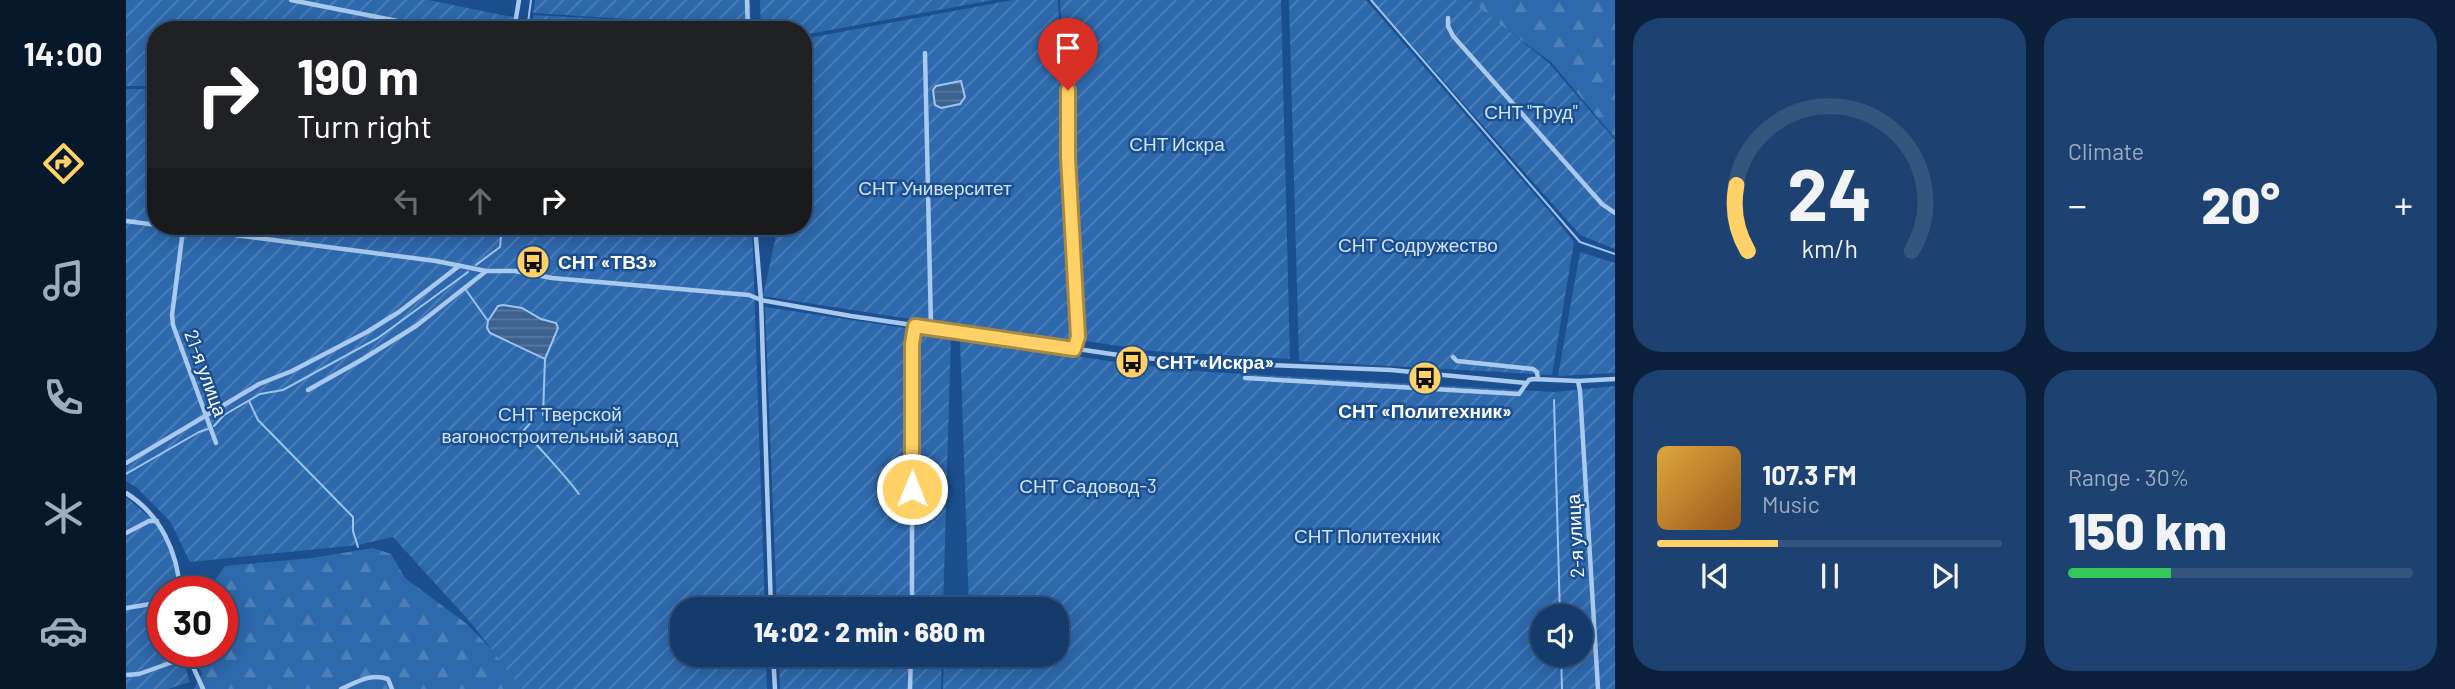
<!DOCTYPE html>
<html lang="en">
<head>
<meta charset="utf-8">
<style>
	body { margin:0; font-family:Barlow,sans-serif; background:#1d4271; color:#f1f3f6; height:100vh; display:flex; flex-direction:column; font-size:26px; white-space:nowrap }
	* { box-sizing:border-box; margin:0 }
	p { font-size:23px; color:#9dadc1 }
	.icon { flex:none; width:38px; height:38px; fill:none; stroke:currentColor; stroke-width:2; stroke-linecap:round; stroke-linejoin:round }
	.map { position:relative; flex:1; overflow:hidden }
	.sheet { display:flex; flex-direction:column; gap:18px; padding:18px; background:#0b203b; width:840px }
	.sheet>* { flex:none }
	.banner { position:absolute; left:21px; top:21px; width:665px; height:214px; border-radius:28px; box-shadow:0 4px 18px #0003,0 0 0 2px #33557e; background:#202124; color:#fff; overflow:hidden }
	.controls { position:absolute; left:1404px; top:604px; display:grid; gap:14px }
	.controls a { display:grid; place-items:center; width:63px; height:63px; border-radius:50%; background:#143b6b; box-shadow:0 4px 18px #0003,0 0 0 2px #33557e; font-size:35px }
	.speed { position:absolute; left:21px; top:576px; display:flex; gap:14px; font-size:35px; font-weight:700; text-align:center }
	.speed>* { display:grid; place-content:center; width:91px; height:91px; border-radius:50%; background:#143b6b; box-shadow:0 4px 18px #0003,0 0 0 2px #33557e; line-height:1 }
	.speed .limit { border:10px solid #d22; background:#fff; color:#111 }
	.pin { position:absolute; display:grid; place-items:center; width:60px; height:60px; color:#fff; margin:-72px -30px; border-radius:50% 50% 50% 0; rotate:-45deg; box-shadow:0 0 7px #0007 }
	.pin .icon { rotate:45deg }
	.me { position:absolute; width:77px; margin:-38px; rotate:0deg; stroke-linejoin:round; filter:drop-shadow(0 0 5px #0008) }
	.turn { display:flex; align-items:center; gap:24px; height:147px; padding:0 35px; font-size:32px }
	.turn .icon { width:91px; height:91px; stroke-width:2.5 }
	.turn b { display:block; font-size:49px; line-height:60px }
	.lanes { display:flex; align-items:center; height:66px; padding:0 35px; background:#0003; justify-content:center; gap:35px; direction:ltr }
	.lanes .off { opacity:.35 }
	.big { font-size:52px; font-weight:800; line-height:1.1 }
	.sheet .card { flex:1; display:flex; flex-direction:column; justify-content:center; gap:10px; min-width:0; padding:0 24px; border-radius:28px; background:#1d4271 }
	.sheet .dial { align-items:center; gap:0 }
	.dial svg { height:182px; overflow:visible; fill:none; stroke:#33557e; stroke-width:7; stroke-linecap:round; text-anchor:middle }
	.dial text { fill:#f1f3f6; stroke:none }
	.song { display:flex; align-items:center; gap:21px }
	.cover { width:84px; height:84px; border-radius:10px; background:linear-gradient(135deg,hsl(40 70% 55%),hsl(30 70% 35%)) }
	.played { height:7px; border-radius:4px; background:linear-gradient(90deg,#ffd166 35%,#33557e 35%) }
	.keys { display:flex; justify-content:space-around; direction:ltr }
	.heat { display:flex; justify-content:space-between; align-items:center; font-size:38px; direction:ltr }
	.charge { height:10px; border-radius:5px; background:linear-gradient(90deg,#34c759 30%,#33557e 0) }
	.sheet .tiles { flex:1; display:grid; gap:18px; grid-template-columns:repeat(2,1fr) }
	.trip { position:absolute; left:544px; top:597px; width:399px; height:70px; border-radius:28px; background:#143b6b; box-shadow:0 4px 18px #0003,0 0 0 2px #33557e; font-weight:800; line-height:70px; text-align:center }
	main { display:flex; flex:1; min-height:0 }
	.menu { display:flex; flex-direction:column; width:126px; justify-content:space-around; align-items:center; background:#08182b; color:#9dadc1 }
	.menu .icon { width:49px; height:49px }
	.menu .current { color:#ffd166 }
	.menu b { font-size:32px; color:#f1f3f6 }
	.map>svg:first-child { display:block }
</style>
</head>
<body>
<main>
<nav class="menu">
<b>14:00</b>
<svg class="icon current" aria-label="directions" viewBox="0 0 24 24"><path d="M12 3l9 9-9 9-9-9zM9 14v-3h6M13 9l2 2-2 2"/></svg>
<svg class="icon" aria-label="music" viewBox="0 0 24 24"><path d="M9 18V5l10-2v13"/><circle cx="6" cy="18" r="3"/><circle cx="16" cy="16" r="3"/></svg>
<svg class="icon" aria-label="phone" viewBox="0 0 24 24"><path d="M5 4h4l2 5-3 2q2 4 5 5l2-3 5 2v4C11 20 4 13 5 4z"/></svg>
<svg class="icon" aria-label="climate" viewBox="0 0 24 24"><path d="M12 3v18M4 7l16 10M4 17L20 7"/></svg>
<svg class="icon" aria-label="car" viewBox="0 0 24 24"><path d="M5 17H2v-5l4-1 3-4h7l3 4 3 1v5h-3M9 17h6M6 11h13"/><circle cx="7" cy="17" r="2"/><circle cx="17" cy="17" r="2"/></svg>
</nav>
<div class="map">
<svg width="1489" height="689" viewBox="0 0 1489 689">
	<defs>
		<pattern id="forest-firs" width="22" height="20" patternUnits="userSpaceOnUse" patternTransform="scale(1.75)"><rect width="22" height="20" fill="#2e69ad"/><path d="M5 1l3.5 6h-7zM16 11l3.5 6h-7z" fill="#4d80b9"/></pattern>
		<pattern id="garden-furrows" width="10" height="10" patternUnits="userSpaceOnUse" patternTransform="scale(1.75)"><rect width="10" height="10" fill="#2e69ad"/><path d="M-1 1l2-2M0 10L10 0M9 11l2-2" fill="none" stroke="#4d80b9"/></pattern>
		<pattern id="water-rules" width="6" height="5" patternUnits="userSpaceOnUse" patternTransform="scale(1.75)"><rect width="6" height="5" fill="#3c6290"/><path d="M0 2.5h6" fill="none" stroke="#597aa1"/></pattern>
	</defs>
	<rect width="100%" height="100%" fill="#1b4f8f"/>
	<!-- forest -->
	<g fill="url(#forest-firs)">
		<polygon points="1340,0 1489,0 1489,138 1425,62"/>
		<polygon points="247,548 265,554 279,578 341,624 393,678 400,689 68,689 76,674 67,651 96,651 96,592 81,591 99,566 186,558"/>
	</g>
	<!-- garden -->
	<g fill="url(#garden-furrows)" fill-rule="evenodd">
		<polygon points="0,0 302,0 392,18 391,30 30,30 30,86 0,86"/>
		<polygon points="409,0 624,0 625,26 619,26 619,30 405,30 407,15 610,26 407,13"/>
		<polygon points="634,0 867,0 677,35 677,30 635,30"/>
		<polygon points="887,0 932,0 949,345 637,296 652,226 677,226 677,39"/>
		<polygon points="934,0 1155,0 1164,359 1025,351 954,340"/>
		<polygon points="1163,0 1240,0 1423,211 1448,242 1426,375 1173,361"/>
		<polygon points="1246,0 1344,0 1423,63 1489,140 1489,249 1454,235"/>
		<polygon points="0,89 30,89 30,226 626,226 639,609 556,609 556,654 640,655 641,689 396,689 345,623 267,537 232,545 64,562 44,521 10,487 0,481"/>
		<polygon points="1454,252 1489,263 1489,373 1432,376"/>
		<polygon points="639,307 825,335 817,609 651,609"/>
		<path d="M834 338 1002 364 1083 372 1428 392 1489 386V689H817L818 655 931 654V609H843ZM1416 616H1454V654H1416Z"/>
		<polygon points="0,497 34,526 44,547 53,591 37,592 37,651 54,651 64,682 42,689 0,689"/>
		<polygon points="653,655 816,655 815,689 654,689"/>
	</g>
	<!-- water -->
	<g fill="url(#water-rules)" stroke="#9cc4f0" stroke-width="2">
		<polygon points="835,81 839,97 834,104 815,108 809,105 807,90 810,86"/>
		<polygon points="377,305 396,308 415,319 430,323 432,328 419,359 364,333 361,328 362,321 372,306"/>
	</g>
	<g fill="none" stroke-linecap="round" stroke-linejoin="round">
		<!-- stream -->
		<g stroke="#9cc4f0" stroke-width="2">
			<polyline points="1245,0 1454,242 1489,254"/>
			<polyline points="401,30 405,0"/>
			<polyline points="350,265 374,247 376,226"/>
			<polyline points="340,290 362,321"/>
			<polyline points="1428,400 1434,616"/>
			<polyline points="123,401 132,420 227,517 227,531 232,547"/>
			<polyline points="417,415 419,359"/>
			<path d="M408 419 398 430C415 451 436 471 453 494"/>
			<polyline points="88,426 98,415 134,394 157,390 252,338 342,272"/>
			<polyline points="0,474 73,432 82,429"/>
			<polyline points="1435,654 1436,689"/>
		</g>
		<!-- minor -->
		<g stroke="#a9c9ee" stroke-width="4.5">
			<polyline points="165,0 317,30"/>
			<polyline points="621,0 622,30"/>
			<polyline points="1322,18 1322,26 1327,36 1476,204 1489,213"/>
			<polyline points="939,26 942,157 952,337 948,349"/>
			<polyline points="388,30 393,0"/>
			<polyline points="799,53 805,328"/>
			<polyline points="0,221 310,261 360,271 389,271 426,278 623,295 635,300 725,316 999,356 1052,361 1265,370 1400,383"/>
			<polyline points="629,226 635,300 645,609"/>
			<polyline points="57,230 46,315 47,325 90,443"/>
			<polyline points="1327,357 1331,361 1407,369 1411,372 1412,379"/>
			<polyline points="1119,378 1393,394 1403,380 1407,379 1452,381 1489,379"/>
			<polyline points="1452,381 1454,391 1472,689"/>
			<polyline points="182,390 237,359 290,326 359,272"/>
			<polyline points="0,463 133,384 166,371 241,332 273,312 333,266"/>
			<path d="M0 493C34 514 52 552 54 592"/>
			<polyline points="0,533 23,521 31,521"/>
			<polyline points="0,608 37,602"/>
			<polyline points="786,609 786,344 788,326"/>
			<polyline points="60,651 77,689"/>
			<polyline points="647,654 649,689"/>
			<polyline points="0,675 13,674 61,657"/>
			<path d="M215 689C231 682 244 673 262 679L266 689"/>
			<polyline points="784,689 785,654"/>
		</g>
	</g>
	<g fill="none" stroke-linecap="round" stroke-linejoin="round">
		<defs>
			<polyline id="route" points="786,489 786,344 789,326 948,349 952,337 942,157 942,90"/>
		</defs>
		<!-- route casing -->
		<use href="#route" stroke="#a68842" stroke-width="18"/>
		<!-- route -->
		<use href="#route" stroke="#ffd166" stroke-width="12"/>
	</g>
	<!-- icons -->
	<defs>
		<symbol id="bus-disc" viewBox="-11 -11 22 22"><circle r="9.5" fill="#ffd166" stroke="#1b4f8f"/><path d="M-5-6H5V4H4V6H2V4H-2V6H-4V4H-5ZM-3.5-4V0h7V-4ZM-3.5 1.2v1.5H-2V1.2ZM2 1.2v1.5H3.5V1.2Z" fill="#111"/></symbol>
	</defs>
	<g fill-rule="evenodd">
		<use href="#bus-disc" x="388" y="243" width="38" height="38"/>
		<use href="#bus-disc" x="987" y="343" width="38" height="38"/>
		<use href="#bus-disc" x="1280" y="359" width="38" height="38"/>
	</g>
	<g text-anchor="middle" stroke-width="5" stroke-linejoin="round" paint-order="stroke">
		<!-- park labels -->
		<g font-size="19" fill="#cfe3fa" stroke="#1b4f8f">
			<text x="1405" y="119">СНТ "Труд"</text>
			<text x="1051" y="151">СНТ Искра</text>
			<text x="809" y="195">СНТ Университет</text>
			<text x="1292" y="252">СНТ Содружество</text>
			<text x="434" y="421">СНТ Тверской<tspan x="434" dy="22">вагоностроительный завод</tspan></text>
			<text x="962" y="493">СНТ Садовод-3</text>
			<text x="1241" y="543">СНТ Политехник</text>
		</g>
		<!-- poi labels -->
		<g font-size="19" font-weight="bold" fill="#fff" stroke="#1b4f8f" text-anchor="start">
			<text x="432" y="269">СНТ «ТВЗ»</text>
			<text x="1030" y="369">СНТ «Искра»</text>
			<text x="1299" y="418" text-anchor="middle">СНТ «Политехник»</text>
		</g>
		<!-- street labels -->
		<g font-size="19" fill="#fff" stroke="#1b4f8f">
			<text transform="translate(80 373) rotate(70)" y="7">21-я улица</text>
			<text transform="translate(1449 536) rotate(-93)" y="7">2-я улица</text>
		</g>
	</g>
</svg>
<div class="controls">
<a><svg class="icon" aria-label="sound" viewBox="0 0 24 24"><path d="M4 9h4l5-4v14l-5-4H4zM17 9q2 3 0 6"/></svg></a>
</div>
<div class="speed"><div class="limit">30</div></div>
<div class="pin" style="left:942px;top:90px;background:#d93025"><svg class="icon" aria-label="arrive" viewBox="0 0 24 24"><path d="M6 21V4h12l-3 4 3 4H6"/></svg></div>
<svg class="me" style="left:786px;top:489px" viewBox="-20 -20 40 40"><circle r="17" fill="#ffd166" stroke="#fff" stroke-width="3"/><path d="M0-11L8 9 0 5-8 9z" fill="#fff"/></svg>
<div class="trip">14:02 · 2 min · 680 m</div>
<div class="banner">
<div class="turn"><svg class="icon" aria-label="right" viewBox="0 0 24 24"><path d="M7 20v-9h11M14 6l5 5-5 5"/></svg><div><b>190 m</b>Turn right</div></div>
<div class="lanes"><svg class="icon off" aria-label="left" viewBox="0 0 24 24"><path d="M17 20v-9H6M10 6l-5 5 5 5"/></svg><svg class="icon off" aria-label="ahead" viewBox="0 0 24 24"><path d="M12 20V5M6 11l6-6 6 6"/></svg><svg class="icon" aria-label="right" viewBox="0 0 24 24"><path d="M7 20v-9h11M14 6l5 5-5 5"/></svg></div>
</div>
</div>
<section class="sheet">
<div class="tiles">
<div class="card dial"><svg viewBox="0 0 100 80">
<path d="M14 69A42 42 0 1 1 86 69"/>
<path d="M14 69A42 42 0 0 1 9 40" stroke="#ffd166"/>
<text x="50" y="56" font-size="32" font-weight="700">24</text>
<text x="50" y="72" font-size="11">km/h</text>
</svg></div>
<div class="card"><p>Climate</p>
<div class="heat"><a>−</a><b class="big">20°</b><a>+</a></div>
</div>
<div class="card">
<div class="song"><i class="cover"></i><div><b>107.3 FM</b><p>Music</p></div></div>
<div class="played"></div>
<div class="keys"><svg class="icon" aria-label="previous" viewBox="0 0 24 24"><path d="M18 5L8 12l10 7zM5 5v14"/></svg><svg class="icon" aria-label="pause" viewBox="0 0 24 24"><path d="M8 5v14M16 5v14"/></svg><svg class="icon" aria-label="next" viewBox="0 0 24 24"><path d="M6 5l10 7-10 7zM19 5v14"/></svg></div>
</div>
<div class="card"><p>Range · 30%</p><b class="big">150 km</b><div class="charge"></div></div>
</div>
</section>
</main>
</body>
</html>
